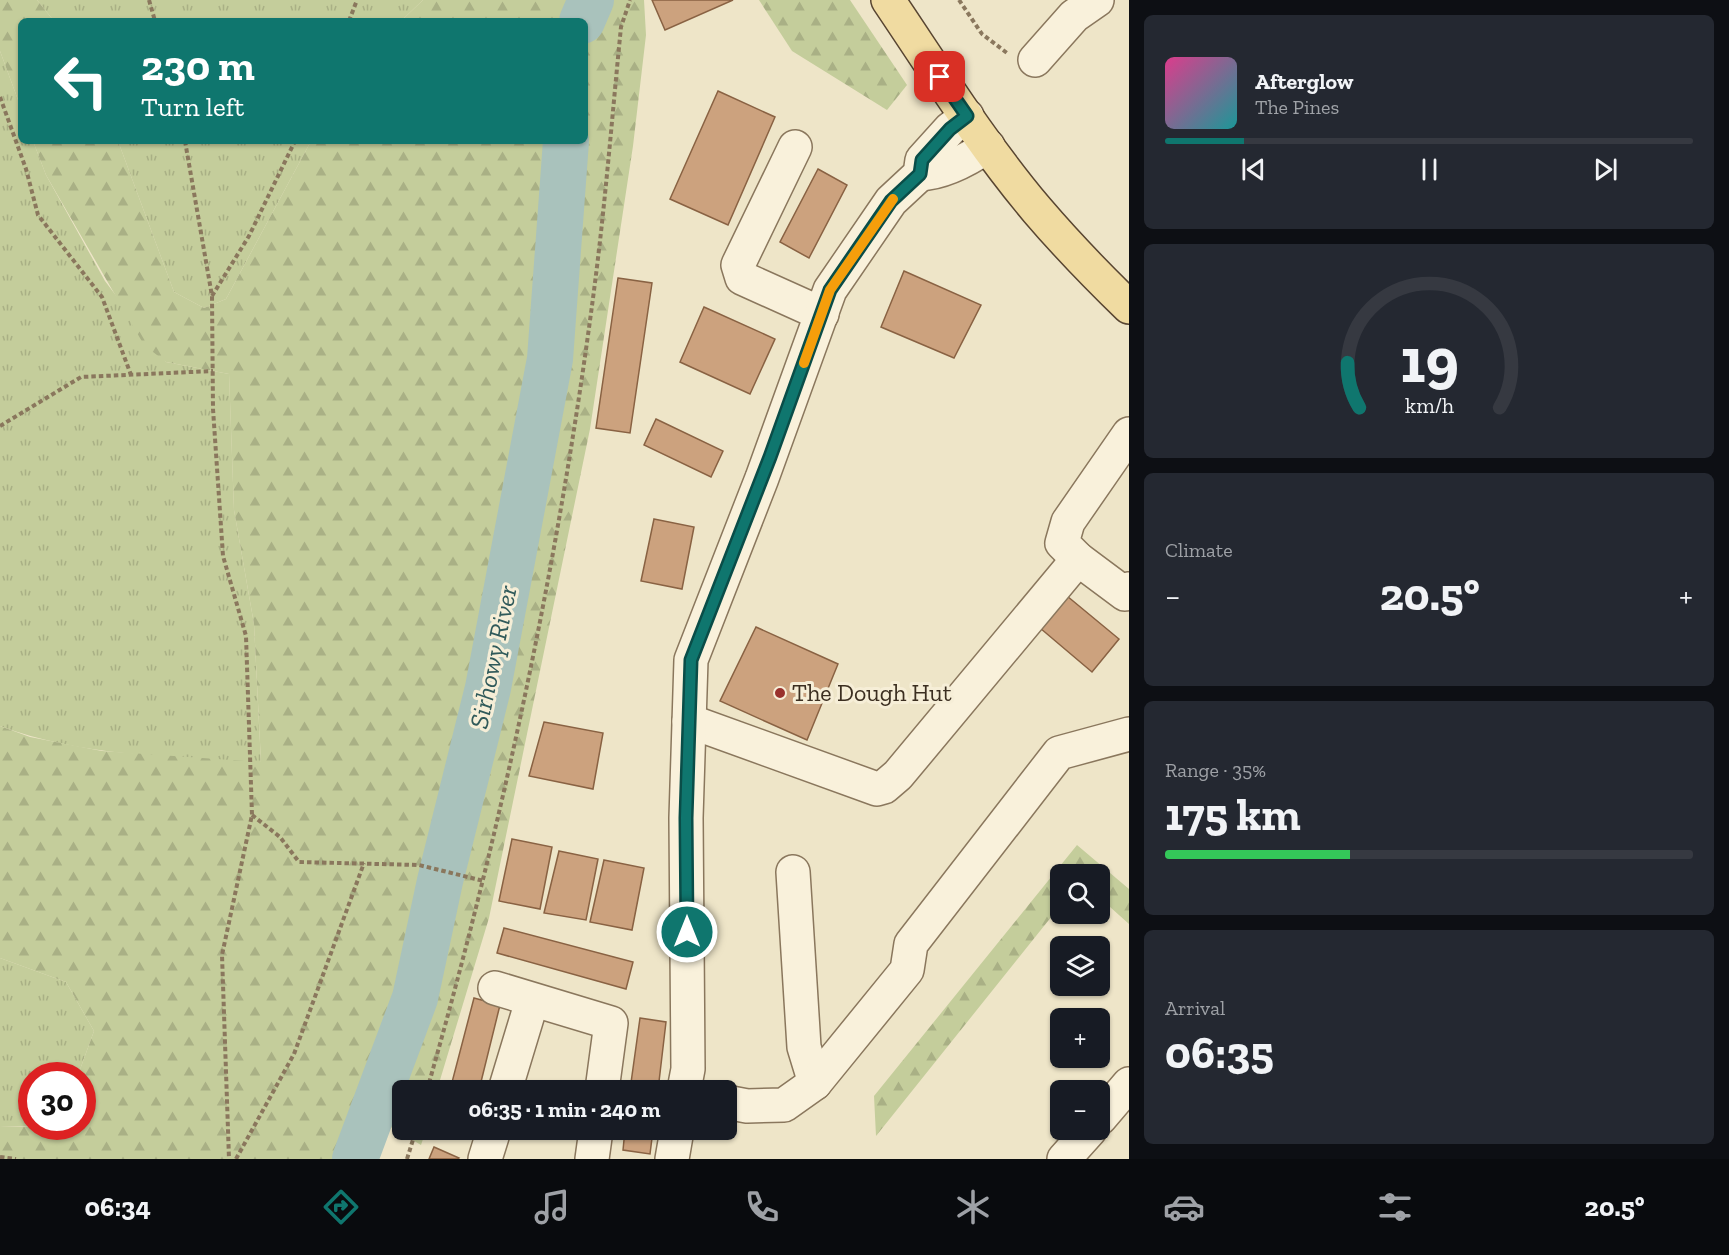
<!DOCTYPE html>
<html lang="en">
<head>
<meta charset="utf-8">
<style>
	body { margin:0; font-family:"Zilla Slab",serif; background:#242831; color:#f1f3f6; height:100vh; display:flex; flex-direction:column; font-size:22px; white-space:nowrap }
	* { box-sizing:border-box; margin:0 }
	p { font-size:20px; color:#9ea1a6 }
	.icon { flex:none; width:33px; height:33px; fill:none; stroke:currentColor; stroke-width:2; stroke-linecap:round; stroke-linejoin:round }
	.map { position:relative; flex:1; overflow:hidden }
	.side { display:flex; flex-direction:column; gap:15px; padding:15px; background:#0d0f14; width:600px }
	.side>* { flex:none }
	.guide { position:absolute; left:18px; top:18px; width:570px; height:126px; border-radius:9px; box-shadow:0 2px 4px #0004; background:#0f766e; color:#fff; overflow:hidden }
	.controls { position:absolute; left:1050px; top:864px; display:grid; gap:12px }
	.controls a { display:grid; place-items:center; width:60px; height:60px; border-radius:9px; background:#171b24; box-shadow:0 2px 4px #0004; font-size:30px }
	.speed { position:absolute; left:18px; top:1062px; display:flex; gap:12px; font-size:30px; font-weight:700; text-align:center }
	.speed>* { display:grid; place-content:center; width:78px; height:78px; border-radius:50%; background:#171b24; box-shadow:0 2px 4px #0004; line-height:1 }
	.speed .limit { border:9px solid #d22; background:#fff; color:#111 }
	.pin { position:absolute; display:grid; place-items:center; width:51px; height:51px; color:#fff; margin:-26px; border-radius:12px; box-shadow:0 3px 9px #0006 }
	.me { position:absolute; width:66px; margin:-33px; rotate:0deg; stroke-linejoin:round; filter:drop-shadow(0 0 4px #0008) }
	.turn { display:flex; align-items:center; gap:21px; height:126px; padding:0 24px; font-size:27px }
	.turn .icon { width:78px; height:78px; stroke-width:2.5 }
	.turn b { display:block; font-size:42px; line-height:51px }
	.big { font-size:45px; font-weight:700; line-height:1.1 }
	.side .widget { flex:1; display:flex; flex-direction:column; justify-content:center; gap:9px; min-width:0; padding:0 21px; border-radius:9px; background:#242831 }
	.side .dial { align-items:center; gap:0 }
	.dial svg { height:156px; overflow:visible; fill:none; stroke:#363941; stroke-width:7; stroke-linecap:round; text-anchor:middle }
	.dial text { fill:#f1f3f6; stroke:none }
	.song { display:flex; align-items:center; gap:18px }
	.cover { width:72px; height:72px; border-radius:9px; background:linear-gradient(135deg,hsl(330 70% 55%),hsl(180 70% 35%)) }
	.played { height:6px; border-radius:3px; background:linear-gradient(90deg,#0f766e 15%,#363941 15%) }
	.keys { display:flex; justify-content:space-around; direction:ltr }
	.heat { display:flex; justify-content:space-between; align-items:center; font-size:33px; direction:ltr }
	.charge { height:9px; border-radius:4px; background:linear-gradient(90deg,#34c759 35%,#363941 0) }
	.trip { position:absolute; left:392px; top:1080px; width:345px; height:60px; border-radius:9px; background:#171b24; box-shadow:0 2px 4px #0004; font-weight:700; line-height:60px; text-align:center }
	.tabs { display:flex; height:96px; justify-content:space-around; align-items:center; background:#090b0e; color:#9ea1a6 }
	.tabs .icon { width:42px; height:42px }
	.tabs .on { color:#0f766e }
	.tabs b { font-size:27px; color:#f1f3f6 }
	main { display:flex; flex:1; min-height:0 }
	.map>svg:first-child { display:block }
</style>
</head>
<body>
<main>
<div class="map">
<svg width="1129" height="1159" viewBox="0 0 1129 1159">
	<defs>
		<pattern id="grass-tufts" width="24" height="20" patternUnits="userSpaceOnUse" patternTransform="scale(1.5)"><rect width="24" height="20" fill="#c4cd9b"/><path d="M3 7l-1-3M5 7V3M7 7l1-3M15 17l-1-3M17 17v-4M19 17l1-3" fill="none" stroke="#a9b085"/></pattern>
		<pattern id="forest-firs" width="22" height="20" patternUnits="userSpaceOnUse" patternTransform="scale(1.5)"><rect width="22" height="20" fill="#c4cd9b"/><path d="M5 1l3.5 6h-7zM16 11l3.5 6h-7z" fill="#a9b085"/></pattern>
	</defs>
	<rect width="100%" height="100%" fill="#eee5c8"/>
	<!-- grass -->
	<g fill="url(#grass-tufts)">
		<polygon points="37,0 423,0 401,21 54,21"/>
		<path d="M0 51 21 108V141H33L46 175 105 281 166 362 229 374 234 510 254 624 261 763C174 756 82 757 0 726Z"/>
		<polygon points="118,141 311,141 226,299 204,308 174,292"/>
		<polygon points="0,958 66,982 94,1031 78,1075 32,1076 31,1126 0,1127"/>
	</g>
	<!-- forest -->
	<g fill="url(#forest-firs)">
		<polygon points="0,0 37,0 54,21 21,21 21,108 0,51"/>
		<polygon points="423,0 644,0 646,35 633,146 590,429 489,918 437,1090 402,1090 402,1130 426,1130 421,1145 362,1110 342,1159 0,1159 0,1127 82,1126 82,1076 78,1075 94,1031 66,982 0,958 0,726 30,737 102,751 261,762 254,624 234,510 229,374 166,362 144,345 46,175 33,141 118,141 174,292 204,308 226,299 311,141 585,141 585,21 401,21"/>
		<polygon points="759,0 850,0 907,85 887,110 792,51"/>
		<polygon points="1077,845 1129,889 1129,924 1100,898 1100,874 1060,874 1060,906 876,1136 874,1096"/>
	</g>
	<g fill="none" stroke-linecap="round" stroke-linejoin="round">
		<!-- river -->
		<g stroke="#a9c2bc" stroke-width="46">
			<polyline points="582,21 591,0"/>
			<polyline points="355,1159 415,998 440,881 488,688 550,359 566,141"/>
		</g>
	</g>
	<!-- building -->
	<g fill="#cca27e" stroke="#896243" stroke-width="1.5">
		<polygon points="652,0 733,0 665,30"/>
		<polygon points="718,91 775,117 728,225 670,199"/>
		<polygon points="818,169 847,185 809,258 780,242"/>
		<polygon points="904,271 981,305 954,358 881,327"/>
		<polygon points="618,278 652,283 630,433 596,428"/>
		<polygon points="704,307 775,339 750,394 680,362"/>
		<polygon points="656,419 723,451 711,477 644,445"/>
		<polygon points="654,519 694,527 682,589 641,581"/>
		<polygon points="1067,596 1119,639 1092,672 1040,628"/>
		<polygon points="756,627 838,664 807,740 720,701"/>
		<polygon points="544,722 603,733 593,789 529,776"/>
		<polygon points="512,839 552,847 540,909 499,901"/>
		<polygon points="559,851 598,859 586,920 544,913"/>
		<polygon points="604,860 644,868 632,930 590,922"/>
		<polygon points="504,928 633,962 626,989 497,953"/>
		<polygon points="474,998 500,1005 479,1090 450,1090"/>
		<polygon points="640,1018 666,1022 658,1090 630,1090"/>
		<polygon points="541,1130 561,1130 560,1135"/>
		<polygon points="625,1130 653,1130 650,1154 623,1150"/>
		<polygon points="434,1147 459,1158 458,1159 429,1159"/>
	</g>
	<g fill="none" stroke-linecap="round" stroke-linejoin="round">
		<defs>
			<g id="minor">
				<polyline points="1035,60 1074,16 1097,0"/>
				<polyline points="795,147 738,265 742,278 822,314"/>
				<path d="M920 174C944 173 969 159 988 146"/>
				<polyline points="1129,434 1068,522 1062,543 1078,559 1125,594 1129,589"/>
				<polyline points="689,721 877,789 884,787 898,775 1078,559"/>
				<polyline points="793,872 804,1047 815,1083"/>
				<polyline points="495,988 611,1023 602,1090"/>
				<polyline points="505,1090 532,1001"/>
				<polyline points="684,1090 688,1069 686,818 691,660 762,478 830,290 891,201 920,174 922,160 950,129 967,116"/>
				<polyline points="726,1102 747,1106 784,1105 815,1083 907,970 911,944 1059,753 1129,734"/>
				<polyline points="1100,1118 1129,1084"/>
				<polyline points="485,1159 494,1130"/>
				<polyline points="592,1159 596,1130"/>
				<polyline points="672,1159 677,1130"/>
				<polyline points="1064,1159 1090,1130"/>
			</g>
			<path id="major" d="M888 0C936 71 982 145 1037 210 1066 244 1097 276 1129 307"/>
		</defs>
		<!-- minor casing -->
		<use href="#minor" stroke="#8a775d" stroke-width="36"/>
		<!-- major casing -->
		<use href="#major" stroke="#584531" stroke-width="36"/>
		<!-- path -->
		<g stroke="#8a775d" stroke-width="4" stroke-dasharray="4.5 3" stroke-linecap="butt">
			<polyline points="149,0 155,21"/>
			<polyline points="959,0 982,34 1007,53"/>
			<polyline points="349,21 357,0"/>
			<polyline points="0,97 26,169 38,215 102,297 131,375"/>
			<polyline points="185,141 212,296 213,409 223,556 246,636 252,815 222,955 229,1159"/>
			<polyline points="212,296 249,236 295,141"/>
			<polyline points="0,426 81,377 213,371"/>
			<polyline points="252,815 280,837 299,862 419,865 484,881"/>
			<path d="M427 1090C501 831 558 565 593 298 605 208 612 117 621 27L630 0"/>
			<polyline points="0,1157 16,1159"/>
			<polyline points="236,1159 294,1054 364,863"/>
			<polyline points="407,1159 416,1130"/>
		</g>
		<!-- minor -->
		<use href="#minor" stroke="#f9f1db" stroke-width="33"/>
		<!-- major -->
		<use href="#major" stroke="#f0dba1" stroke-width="33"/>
	</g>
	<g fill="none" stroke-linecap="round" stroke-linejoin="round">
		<defs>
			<polyline id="route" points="687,932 686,818 691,660 770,457 830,290 891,201 920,174 922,160 950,129 967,116 940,77"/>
		</defs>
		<!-- route casing -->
		<use href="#route" stroke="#0a4d48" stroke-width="15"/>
		<!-- route -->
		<use href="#route" stroke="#0f766e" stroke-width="10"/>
		<!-- slow -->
		<polyline stroke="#f59e0b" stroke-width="10" points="804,363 830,290 893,199"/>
	</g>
	<!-- markers -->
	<circle fill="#99322d" stroke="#f6eed7" stroke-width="2" cx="780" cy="693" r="6"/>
	<g text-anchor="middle" stroke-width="6" stroke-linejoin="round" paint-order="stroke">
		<!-- poi labels -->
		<g font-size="24" fill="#3b2e20" stroke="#f6eed7" text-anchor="start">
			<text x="792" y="701">The Dough Hut</text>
		</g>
		<!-- water labels -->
		<g font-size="26" font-style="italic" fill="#305a5a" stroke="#f6eed7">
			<text transform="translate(493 657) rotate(-78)" y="9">Sirhowy River</text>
		</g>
	</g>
</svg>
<div class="controls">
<a><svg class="icon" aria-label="search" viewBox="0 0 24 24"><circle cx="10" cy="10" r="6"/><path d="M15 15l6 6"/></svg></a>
<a><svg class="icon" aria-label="layers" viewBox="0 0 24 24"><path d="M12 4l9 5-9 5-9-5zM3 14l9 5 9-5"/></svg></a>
<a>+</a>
<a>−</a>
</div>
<div class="speed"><div class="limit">30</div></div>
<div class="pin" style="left:940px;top:77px;background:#d93025"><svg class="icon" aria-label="arrive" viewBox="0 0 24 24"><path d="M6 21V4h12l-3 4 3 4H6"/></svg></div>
<svg class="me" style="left:687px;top:932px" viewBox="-20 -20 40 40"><circle r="17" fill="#0f766e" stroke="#fff" stroke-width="3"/><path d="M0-11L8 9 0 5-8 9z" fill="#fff"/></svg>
<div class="trip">06:35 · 1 min · 240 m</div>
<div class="guide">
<div class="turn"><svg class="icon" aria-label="left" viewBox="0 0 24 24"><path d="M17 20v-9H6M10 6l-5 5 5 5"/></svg><div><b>230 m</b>Turn left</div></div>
</div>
</div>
<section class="side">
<div class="widget">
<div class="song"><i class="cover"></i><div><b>Afterglow</b><p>The Pines</p></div></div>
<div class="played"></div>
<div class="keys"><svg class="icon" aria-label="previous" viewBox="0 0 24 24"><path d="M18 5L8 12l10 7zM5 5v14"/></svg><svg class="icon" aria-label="pause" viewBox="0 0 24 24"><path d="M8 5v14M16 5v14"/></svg><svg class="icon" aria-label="next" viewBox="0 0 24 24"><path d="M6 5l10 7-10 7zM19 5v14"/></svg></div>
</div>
<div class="widget dial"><svg viewBox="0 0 100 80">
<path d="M14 69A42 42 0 1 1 86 69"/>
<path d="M14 69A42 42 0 0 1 8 46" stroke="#0f766e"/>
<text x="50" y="56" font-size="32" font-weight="700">19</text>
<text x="50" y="72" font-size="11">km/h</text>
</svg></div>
<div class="widget"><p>Climate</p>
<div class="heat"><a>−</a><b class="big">20.5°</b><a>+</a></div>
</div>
<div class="widget"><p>Range · 35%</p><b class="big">175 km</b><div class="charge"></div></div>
<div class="widget"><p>Arrival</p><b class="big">06:35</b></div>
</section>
</main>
<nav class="tabs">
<b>06:34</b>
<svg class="icon on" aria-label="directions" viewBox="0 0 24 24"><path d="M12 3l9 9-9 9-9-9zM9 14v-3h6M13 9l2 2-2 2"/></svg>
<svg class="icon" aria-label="music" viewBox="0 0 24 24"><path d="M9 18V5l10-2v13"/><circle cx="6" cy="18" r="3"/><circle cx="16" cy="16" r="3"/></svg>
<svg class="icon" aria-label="phone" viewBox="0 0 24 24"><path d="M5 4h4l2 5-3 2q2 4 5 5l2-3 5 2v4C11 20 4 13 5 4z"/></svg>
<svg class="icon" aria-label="climate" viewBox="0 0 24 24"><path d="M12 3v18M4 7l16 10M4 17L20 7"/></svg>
<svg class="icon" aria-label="car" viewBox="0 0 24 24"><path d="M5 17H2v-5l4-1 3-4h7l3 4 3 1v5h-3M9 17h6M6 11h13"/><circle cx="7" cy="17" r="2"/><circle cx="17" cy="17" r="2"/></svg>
<svg class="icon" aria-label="filters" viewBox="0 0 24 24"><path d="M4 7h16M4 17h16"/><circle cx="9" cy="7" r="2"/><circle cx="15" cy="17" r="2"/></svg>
<b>20.5°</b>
</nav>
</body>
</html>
